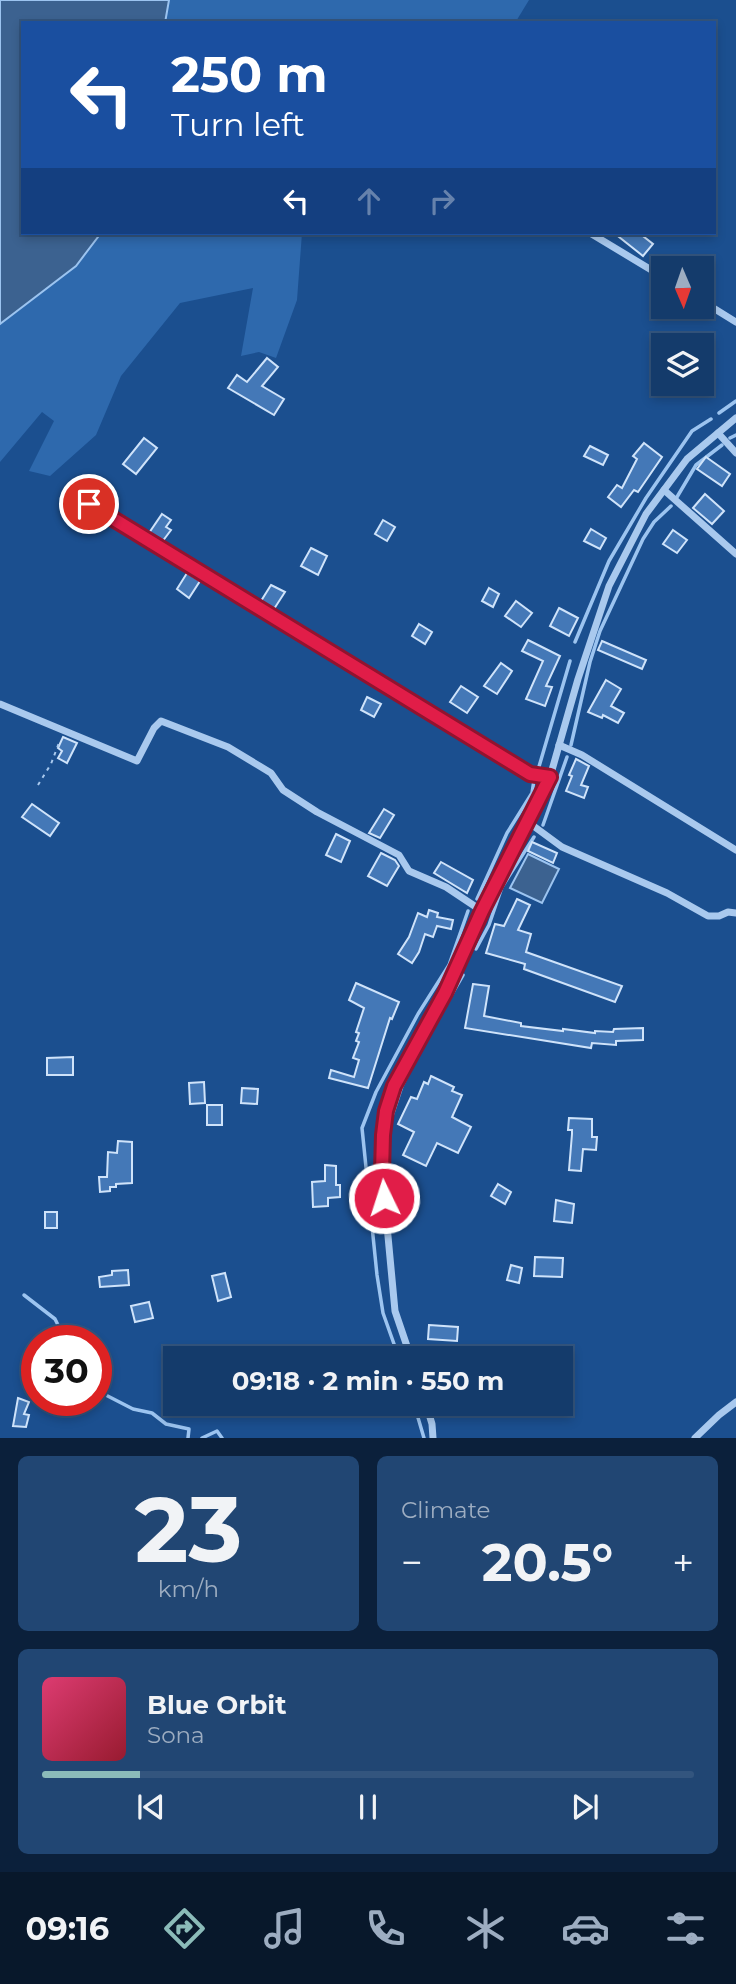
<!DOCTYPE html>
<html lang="en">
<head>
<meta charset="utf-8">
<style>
	body { margin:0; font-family:Montserrat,sans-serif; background:#214673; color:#f1f3f6; height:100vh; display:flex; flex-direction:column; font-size:26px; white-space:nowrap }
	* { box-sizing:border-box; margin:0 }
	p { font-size:23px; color:#9dadc1 }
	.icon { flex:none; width:38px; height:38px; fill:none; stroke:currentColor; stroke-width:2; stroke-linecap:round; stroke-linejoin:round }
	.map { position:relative; height:1438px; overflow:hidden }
	.panel { display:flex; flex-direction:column; gap:18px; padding:18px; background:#0b203b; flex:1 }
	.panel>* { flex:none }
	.hud { position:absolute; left:21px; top:21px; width:695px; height:214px; border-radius:0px; box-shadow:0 4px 10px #0003,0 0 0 2px #33557e; background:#1a4fa0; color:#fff; overflow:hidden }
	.needle { width:46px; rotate:178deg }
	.buttons { position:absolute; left:651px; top:256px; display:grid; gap:14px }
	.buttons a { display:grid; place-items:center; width:63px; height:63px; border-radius:0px; background:#143b6b; box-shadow:0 4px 10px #0003,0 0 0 2px #33557e; font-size:35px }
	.speed { position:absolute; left:21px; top:1325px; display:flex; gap:14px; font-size:35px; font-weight:700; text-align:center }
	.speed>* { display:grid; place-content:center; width:91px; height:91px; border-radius:50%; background:#143b6b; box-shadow:0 4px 10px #0003,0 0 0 2px #33557e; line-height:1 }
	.speed .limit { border:10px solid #d22; background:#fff; color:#111 }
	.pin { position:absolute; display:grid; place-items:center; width:60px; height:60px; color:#fff; margin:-30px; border:4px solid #fff; border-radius:50%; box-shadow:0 2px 7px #0007 }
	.me { position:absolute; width:77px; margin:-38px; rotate:356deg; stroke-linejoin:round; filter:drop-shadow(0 0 5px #0008) }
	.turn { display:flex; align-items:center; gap:24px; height:147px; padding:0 35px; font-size:32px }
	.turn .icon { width:91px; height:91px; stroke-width:2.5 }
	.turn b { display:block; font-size:49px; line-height:60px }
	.lanes { display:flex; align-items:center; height:66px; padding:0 35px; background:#0003; justify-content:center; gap:35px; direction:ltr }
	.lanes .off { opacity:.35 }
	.big { font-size:52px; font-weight:700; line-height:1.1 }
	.panel .card { flex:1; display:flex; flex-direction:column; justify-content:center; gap:10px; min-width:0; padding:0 24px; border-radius:10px; background:#214673 }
	.panel .dial { align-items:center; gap:0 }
	.dial b { font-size:91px; line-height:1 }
	.song { display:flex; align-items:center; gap:21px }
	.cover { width:84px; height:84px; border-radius:10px; background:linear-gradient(135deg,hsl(340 70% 55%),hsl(350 70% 35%)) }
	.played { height:7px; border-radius:4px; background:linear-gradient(90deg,#8bbbb9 15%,#33557e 15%) }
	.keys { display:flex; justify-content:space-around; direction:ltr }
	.heat { display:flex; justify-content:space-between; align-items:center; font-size:38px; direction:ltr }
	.panel .tiles { flex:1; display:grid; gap:18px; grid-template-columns:1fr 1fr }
	.card:last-child { grid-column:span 2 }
	.trip { position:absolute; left:163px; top:1346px; width:410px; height:70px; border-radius:0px; background:#143b6b; box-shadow:0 4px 10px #0003,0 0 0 2px #33557e; font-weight:700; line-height:70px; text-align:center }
	.tab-bar { display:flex; height:112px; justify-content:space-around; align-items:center; background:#08182b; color:#9dadc1 }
	.tab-bar .icon { width:49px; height:49px }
	.tab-bar .on { color:#8bbbb9 }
	.tab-bar b { font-size:32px; color:#f1f3f6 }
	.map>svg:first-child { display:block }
</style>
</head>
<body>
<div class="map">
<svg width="736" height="1438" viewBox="0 0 736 1438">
	<rect width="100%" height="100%" fill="#1b4f8f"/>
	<!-- green -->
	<g fill="#2e69ad">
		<polygon points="169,0 529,0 515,23 270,23 253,21 252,23 165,23"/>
		<polygon points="101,233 302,233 297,300 276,358 259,352 241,356 253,288 180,303 121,376 96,435 50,476 29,471 54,421 42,412 0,462 0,324 76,266"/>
	</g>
	<!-- water -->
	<g fill="#3c6290" stroke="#9cc4f0" stroke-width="2">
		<polygon points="0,0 169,0 165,23 23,23 23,233 101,233 76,266 0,324"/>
		<polygon points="528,854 559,869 542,903 510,888"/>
	</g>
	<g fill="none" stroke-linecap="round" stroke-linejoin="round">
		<!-- stream -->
		<g stroke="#9cc4f0" stroke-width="3.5">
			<polyline points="252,23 253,21 270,23"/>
			<polyline points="719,413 736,401"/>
			<polyline points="730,438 736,435"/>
			<polyline points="677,497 696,465 722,445"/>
			<polyline points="575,642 609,561 646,498 692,431 711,419"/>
			<polyline points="571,745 590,662 600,631 643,539 654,522 671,506"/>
			<polyline points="538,770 570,661"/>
			<polyline points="543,825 567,757"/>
			<polyline points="477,899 507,833 532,793 534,780"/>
			<polyline points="476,949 489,925 502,887 534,837"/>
			<polyline points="423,1044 463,975"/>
			<polyline points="388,1128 402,1086 420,1050"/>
			<polyline points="24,1295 55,1319 58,1325 55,1340"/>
			<polyline points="399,1358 383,1313 377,1275 362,1128 376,1092 418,1014 449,965 468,911"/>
			<polyline points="96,1390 133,1409 152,1413 166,1424 189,1429 188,1438"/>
			<polyline points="414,1404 424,1438"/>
			<polyline points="202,1438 217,1431 222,1438"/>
		</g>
	</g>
	<!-- building -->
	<g fill="#4478b7" stroke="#cfe3fa" stroke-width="2">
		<polygon points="614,233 639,233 653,244 643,256"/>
		<polygon points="267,358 278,367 262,386 284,399 274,415 228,388 237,375 247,382"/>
		<polygon points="144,438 157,448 136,474 123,464"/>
		<polygon points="644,443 662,457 638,492 634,490 621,507 608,497 617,485 622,488 637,459 633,456"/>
		<polygon points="590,446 608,455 603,465 584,456"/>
		<polygon points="706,457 730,474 722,486 697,469"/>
		<polygon points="75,493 86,498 76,518 65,512"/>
		<polygon points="705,494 724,511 712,524 693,508"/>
		<polygon points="162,514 171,520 166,527 171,530 162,542 149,533"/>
		<polygon points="383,520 395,527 387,541 375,534"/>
		<polygon points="591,529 606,538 600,549 584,541"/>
		<polygon points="673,530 687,540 677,553 663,544"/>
		<polygon points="311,548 327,556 318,575 301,566"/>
		<polygon points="187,573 200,581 189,598 177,589"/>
		<polygon points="271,585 285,592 274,609 261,601"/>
		<polygon points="489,588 499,594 493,607 482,601"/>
		<polygon points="516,601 532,613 521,627 505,616"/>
		<polygon points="559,608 578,618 569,636 550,626"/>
		<polygon points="419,624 432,632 425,644 412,636"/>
		<polygon points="528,640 560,656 546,686 552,687 545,706 526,699 543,661 522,651"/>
		<polygon points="602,641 646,660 642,669 598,650"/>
		<polygon points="501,663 512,671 497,694 484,686"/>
		<polygon points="606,680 621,689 611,706 624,713 618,723 603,715 602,718 588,712"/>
		<polygon points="461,686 478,697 467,713 450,702"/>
		<polygon points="367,697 381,704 374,717 361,710"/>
		<polygon points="63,737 77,743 67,763 58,758 62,751 58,748"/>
		<polygon points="576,759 589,766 581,785 588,787 584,798 566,791 572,776 569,775"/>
		<polygon points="32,804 59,823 50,836 22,817"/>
		<polygon points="384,809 394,815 380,838 369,833"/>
		<polygon points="336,834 350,841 341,862 326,855"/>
		<polygon points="532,842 557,853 553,863 528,851"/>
		<polygon points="381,853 395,860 399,866 387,886 368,876"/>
		<polygon points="441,862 473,880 467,893 434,873"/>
		<polygon points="517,899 530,905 518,930 531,934 526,952 622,986 615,1002 524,969 525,964 486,953 495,924 504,926"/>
		<polygon points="429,910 438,913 437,917 453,920 451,929 437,926 433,937 425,934 419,952 412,963 398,954 409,937 418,913 427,917"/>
		<polygon points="356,983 399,1002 392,1019 390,1018 368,1088 329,1078 331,1070 354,1077 359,1060 353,1058 359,1042 356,1041 359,1033 356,1032 364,1008 349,1000"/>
		<polygon points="473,984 489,986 484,1016 521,1023 521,1026 563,1031 563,1029 595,1033 595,1031 613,1032 614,1029 643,1028 643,1040 616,1041 616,1045 592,1043 591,1048 465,1028"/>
		<polygon points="73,1057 73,1075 47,1075 47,1058"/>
		<polygon points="431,1076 454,1087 452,1091 462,1095 452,1117 471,1127 458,1153 437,1143 426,1166 403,1155 414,1132 398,1124 411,1097 417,1099 424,1082 428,1084"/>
		<polygon points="204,1082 205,1103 190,1104 189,1083"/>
		<polygon points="242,1088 258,1089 257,1104 241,1103"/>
		<rect x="207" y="1105" width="15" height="20"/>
		<polygon points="569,1118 592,1119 592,1137 597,1137 596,1150 583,1149 581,1171 569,1170 572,1134 572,1130 568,1130"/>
		<polygon points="118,1141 132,1142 132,1183 116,1184 116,1187 110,1187 110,1191 100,1192 99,1177 107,1177 108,1152 117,1153"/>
		<polygon points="325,1165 336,1166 336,1185 340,1185 340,1197 328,1198 328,1206 313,1207 312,1182 325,1181"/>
		<polygon points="498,1184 511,1192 505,1204 491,1196"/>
		<polygon points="556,1200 574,1204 572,1223 554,1221"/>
		<rect x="45" y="1212" width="12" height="16"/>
		<polygon points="535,1257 563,1258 562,1277 534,1276"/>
		<polygon points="511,1265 522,1268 519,1283 507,1280"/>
		<polygon points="128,1270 129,1285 100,1287 99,1277 112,1275 112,1271"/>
		<polygon points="225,1273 231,1297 218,1301 212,1276"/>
		<polygon points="149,1302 153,1318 135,1322 131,1306"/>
		<polygon points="429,1325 458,1327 457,1341 428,1339"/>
		<polygon points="18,1398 29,1402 24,1414 29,1415 26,1427 13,1426"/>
	</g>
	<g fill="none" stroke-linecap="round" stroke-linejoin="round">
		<!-- path -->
		<polyline stroke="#a9c9ee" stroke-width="2" stroke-dasharray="3.5 5" stroke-linecap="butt" points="38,785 51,764 60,740"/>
		<!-- minor -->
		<g stroke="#a9c9ee" stroke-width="7">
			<polyline points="590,233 663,277"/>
			<polyline points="702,301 736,322"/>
			<polyline points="718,433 736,453"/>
			<polyline points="664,490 736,554"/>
			<polyline points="89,504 530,774 550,777"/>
			<polyline points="0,704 137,761 154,728 161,721 228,747 271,773 283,790 317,812 399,855 409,871 446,887 482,911"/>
			<polyline points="559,745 582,755 736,850"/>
			<polyline points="528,822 562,847 667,893 708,916 719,916 728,912 736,913"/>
			<polyline points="411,1358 395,1311 382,1172 386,1111 394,1088 445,993 482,911 550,777 578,679 609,586 646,514 687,459 736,418"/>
			<polyline points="426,1404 432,1424 433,1438"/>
			<polyline points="695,1438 719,1415 736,1402"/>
		</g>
	</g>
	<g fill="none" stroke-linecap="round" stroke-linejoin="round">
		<defs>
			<polyline id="route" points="89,504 530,774 550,777 482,911 445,993 394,1086 386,1111 383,1135 382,1172 384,1198"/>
		</defs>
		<!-- route casing -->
		<use href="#route" stroke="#92132f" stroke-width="18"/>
		<!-- route -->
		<use href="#route" stroke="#e11d48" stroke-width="12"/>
	</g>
</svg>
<div class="buttons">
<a><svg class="needle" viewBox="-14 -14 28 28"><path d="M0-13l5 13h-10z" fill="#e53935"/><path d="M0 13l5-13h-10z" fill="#9dadc1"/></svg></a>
<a><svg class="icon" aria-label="layers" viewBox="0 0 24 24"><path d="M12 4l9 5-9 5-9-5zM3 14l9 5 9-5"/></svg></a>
</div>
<div class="speed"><div class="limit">30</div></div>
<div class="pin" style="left:89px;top:504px;background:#d93025"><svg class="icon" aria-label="arrive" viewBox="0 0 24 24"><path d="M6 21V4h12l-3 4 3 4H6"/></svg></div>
<svg class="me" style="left:384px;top:1198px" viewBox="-20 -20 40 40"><circle r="17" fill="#e11d48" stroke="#fff" stroke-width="3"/><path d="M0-11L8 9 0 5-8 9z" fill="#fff"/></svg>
<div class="trip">09:18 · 2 min · 550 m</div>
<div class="hud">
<div class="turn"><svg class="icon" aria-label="left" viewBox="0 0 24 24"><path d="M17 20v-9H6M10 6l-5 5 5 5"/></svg><div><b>250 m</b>Turn left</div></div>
<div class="lanes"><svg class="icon" aria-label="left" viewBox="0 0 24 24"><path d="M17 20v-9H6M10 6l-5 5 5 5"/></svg><svg class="icon off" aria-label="ahead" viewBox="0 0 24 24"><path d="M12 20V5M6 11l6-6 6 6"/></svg><svg class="icon off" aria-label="right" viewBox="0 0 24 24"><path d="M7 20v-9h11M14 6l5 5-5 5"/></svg></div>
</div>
</div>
<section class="panel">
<div class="tiles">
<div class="card dial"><b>23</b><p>km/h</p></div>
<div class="card"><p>Climate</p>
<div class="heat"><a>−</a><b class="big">20.5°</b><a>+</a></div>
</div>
<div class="card">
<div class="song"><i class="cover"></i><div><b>Blue Orbit</b><p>Sona</p></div></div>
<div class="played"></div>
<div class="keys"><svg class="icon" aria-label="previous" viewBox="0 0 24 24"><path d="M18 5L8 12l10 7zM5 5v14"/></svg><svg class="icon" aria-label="pause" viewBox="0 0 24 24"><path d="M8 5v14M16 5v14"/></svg><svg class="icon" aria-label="next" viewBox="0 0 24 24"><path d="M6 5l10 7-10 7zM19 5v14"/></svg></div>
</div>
</div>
</section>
<nav class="tab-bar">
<b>09:16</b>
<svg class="icon on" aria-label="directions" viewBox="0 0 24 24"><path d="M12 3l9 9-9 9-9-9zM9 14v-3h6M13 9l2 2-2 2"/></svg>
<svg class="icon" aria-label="music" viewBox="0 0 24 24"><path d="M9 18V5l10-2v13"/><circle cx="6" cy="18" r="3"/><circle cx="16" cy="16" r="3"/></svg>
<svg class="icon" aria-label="phone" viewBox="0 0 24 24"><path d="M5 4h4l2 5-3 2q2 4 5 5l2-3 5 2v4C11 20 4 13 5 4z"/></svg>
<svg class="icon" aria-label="climate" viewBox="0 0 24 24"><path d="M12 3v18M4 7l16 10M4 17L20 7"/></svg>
<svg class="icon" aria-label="car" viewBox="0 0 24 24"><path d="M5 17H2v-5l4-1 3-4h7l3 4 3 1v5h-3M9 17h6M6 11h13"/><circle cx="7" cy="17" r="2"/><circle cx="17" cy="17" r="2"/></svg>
<svg class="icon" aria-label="filters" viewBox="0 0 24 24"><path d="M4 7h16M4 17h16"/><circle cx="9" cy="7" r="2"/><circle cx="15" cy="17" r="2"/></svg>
</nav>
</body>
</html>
